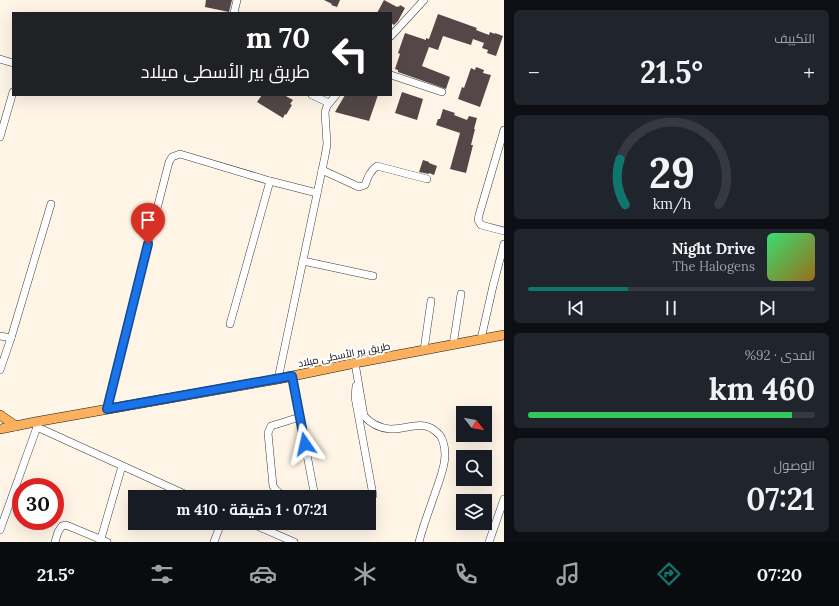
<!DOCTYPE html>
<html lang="ar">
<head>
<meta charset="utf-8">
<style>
	body { margin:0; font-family:Lora,Cairo,serif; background:#20242c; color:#f1f3f6; direction:rtl; height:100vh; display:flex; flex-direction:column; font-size:15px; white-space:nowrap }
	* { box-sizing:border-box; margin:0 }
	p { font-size:13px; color:#9ea1a6 }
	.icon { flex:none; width:22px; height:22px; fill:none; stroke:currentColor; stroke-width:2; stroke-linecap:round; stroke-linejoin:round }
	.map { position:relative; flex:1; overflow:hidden; direction:ltr }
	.details { display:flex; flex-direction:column; gap:10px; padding:10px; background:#0d0f14; width:335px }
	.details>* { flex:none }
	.guide { position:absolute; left:12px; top:12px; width:380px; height:84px; border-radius:0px; box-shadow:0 4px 16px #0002; direction:rtl; background:#202124; color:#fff; overflow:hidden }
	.needle { width:26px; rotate:121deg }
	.controls { position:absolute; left:456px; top:406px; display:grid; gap:8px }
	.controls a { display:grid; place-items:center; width:36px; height:36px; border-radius:0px; background:#171b24; box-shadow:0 4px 16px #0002; font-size:20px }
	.speed { position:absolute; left:12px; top:478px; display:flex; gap:8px; font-size:20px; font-weight:700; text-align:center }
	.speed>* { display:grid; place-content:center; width:52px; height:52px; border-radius:50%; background:#171b24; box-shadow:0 4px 16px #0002; line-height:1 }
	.speed .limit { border:6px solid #d22; background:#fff; color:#111 }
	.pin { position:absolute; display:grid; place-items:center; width:34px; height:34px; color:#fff; margin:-41px -17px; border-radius:50% 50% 50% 0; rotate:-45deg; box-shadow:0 0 4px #0007 }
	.pin .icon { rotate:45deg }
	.me { position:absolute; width:44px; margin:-22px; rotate:349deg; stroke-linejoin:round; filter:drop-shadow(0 0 3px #0008) }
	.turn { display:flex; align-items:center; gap:14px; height:84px; padding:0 16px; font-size:18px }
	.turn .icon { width:52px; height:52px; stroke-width:2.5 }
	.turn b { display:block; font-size:28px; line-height:34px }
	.big { font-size:30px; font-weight:700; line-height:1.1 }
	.details .tile { flex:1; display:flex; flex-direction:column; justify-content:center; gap:6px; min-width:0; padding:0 14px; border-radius:6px; background:#20242c }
	.details .dial { align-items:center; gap:0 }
	.dial svg { height:104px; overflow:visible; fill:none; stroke:#363941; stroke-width:7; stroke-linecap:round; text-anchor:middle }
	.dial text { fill:#f1f3f6; stroke:none }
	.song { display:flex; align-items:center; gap:12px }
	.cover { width:48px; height:48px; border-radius:6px; background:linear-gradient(135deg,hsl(140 70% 55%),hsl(40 70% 35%)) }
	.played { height:4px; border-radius:2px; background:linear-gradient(90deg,#0f766e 35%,#363941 35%) }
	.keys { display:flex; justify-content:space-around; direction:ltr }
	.heat { display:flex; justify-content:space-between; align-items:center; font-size:22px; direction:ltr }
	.charge { height:6px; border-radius:3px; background:linear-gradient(90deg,#34c759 92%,#363941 0) }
	.trip { position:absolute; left:128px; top:490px; width:248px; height:40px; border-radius:0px; background:#171b24; box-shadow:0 4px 16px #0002; font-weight:700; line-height:40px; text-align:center; direction:rtl }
	.tab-bar { display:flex; height:64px; justify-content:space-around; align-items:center; background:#090b0e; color:#9ea1a6 }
	.tab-bar .icon { width:28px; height:28px }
	.tab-bar .on { color:#0f766e }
	.tab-bar b { font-size:18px; color:#f1f3f6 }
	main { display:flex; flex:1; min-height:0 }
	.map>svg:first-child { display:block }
</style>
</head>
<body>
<main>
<section class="details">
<div class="tile"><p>التكييف</p>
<div class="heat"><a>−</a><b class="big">21.5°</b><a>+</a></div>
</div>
<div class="tile dial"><svg viewBox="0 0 100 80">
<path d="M14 69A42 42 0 1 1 86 69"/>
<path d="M14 69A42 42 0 0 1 10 34" stroke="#0f766e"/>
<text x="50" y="56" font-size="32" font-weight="700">29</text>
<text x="50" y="72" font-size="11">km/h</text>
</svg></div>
<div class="tile">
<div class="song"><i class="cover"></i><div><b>Night Drive</b><p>The Halogens</p></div></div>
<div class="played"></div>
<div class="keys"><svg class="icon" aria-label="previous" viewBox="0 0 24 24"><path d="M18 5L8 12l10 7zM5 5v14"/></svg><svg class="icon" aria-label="pause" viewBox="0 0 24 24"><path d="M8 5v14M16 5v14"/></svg><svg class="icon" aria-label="next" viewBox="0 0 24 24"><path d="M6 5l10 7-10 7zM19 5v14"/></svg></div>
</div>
<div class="tile"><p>المدى · 92%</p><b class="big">460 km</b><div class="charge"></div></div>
<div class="tile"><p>الوصول</p><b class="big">07:21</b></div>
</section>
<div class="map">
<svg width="504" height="542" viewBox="0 0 504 542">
	<rect width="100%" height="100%" fill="#fff5e7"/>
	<!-- building -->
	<g fill="#534847">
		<polygon points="206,0 232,0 229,12 205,7"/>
		<polygon points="324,0 340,0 337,7 331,5 332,4"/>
		<polygon points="384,0 397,7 398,6 399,7 400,5 405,8 398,21 394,25 391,23 391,13 377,13"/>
		<polygon points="438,14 477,28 476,30 489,35 490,32 495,34 495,33 503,36 496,56 487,53 488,50 482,48 484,43 473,39 471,45 443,36 438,50 429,47 422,66 450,77 446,89 398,72 398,70 395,69 400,54 398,53 405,33 426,40 426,38 429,39"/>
		<polygon points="476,67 484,70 483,73 491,75 480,107 458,99 462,87 464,88 471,68 475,70"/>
		<polygon points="402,92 423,99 417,120 395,113"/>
		<polygon points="262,95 284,95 293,100 290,104 292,105 286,115 285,114 283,118 257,102"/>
		<polygon points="345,95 378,95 369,121 335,112"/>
		<polygon points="443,109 455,113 454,115 467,120 469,116 477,118 474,129 475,129 471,145 473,145 466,173 450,169 460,133 436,125 438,119 440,119"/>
		<polygon points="423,160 429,162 429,163 437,166 434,175 429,173 429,174 419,172"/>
	</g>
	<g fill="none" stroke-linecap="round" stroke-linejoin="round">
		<defs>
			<g id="minor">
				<polyline points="234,13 237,0"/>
				<polyline points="391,36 424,0"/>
				<polyline points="0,59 13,63"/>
				<polyline points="391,75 442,92"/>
				<polyline points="312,95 329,103"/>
				<polyline points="504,130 479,215 478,220 481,225 504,231"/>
				<polyline points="0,137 13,92"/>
				<path d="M322 170 359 187 365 185C368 177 370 171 377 166L427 179"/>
				<polyline points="303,261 373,276"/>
				<polyline points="230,324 270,181"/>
				<polyline points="0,336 11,338"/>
				<polyline points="481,339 493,286 504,244"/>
				<polyline points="453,345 461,294"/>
				<polyline points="424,350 431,301"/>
				<path d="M355 363 364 416C371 424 379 428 390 429 405 430 421 420 434 430 438 433 441 436 442 439 450 457 440 478 434 496 429 511 423 526 419 542"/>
				<polyline points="0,370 11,338 51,204"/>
				<polyline points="292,376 315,497"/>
				<polyline points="278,379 325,156 327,144 325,112 327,106 336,95"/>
				<polyline points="356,386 355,397 373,495"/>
				<polyline points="107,409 141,271 169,162 172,157 180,154 270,181 317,193"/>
				<polyline points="35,422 37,427 191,497"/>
				<path d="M287 497C280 494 277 492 273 486L268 433 271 426 300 417"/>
				<polyline points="250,523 294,542"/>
				<polyline points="0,530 37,427"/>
				<polyline points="55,542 58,532 62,526 66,525 107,542"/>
				<polyline points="100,542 122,466"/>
				<polyline points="214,542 221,523"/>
				<polyline points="489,542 504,499"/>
			</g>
			<g id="major">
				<polyline points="0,415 16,426"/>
				<polyline points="0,429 35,422 278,379 355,363 504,335"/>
			</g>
		</defs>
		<!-- minor casing -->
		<use href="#minor" stroke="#3d3d3d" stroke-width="8"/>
		<!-- major casing -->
		<use href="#major" stroke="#1b1b1b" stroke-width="10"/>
		<!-- minor -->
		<use href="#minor" stroke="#fff" stroke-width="7"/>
		<!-- major -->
		<use href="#major" stroke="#fab05c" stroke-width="9"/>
	</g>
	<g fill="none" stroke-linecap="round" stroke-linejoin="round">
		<defs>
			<polyline id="route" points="148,244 107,409 292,376 305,444"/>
		</defs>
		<!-- route casing -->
		<use href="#route" stroke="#114b97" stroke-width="10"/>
		<!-- route -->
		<use href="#route" stroke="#1a73e8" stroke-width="7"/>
	</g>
	<g text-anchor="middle" stroke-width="4" stroke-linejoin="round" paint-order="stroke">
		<!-- street labels -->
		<g font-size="10" fill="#0a0a0a" stroke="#fff">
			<text transform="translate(344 354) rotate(-11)" y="4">طريق بير الأسطى ميلاد</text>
		</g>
	</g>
</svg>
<div class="controls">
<a><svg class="needle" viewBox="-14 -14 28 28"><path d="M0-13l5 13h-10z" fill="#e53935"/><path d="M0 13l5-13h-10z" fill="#9ea1a6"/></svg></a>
<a><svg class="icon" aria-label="search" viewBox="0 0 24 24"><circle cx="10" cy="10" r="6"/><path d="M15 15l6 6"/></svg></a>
<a><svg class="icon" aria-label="layers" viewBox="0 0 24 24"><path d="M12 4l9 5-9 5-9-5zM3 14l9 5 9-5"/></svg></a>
</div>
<div class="speed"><div class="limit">30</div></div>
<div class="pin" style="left:148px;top:244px;background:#d93025"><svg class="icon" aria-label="arrive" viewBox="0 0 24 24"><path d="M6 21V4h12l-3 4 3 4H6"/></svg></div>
<svg class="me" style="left:305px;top:444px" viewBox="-20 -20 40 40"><path d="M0-17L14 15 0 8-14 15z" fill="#1a73e8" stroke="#fff" stroke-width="4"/></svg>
<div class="trip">07:21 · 1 دقيقة · 410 m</div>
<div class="guide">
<div class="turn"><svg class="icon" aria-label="left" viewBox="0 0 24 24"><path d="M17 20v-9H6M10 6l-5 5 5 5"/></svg><div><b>70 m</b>طريق بير الأسطى ميلاد</div></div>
</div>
</div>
</main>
<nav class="tab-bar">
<b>07:20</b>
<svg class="icon on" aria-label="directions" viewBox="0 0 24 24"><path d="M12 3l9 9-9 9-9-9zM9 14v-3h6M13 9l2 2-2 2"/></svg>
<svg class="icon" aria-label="music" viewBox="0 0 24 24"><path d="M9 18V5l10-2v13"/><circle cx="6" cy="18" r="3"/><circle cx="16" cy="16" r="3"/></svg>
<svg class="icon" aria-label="phone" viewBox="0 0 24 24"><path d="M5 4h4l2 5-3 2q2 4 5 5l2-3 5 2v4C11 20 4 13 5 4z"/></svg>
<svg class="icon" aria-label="climate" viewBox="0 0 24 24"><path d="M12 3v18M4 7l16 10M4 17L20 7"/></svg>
<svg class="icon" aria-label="car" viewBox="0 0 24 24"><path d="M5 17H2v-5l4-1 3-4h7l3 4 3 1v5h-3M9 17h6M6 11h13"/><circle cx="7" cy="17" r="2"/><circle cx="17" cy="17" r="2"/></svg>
<svg class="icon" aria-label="filters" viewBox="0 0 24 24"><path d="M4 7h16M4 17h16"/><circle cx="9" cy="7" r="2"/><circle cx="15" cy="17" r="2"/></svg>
<b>21.5°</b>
</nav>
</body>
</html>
